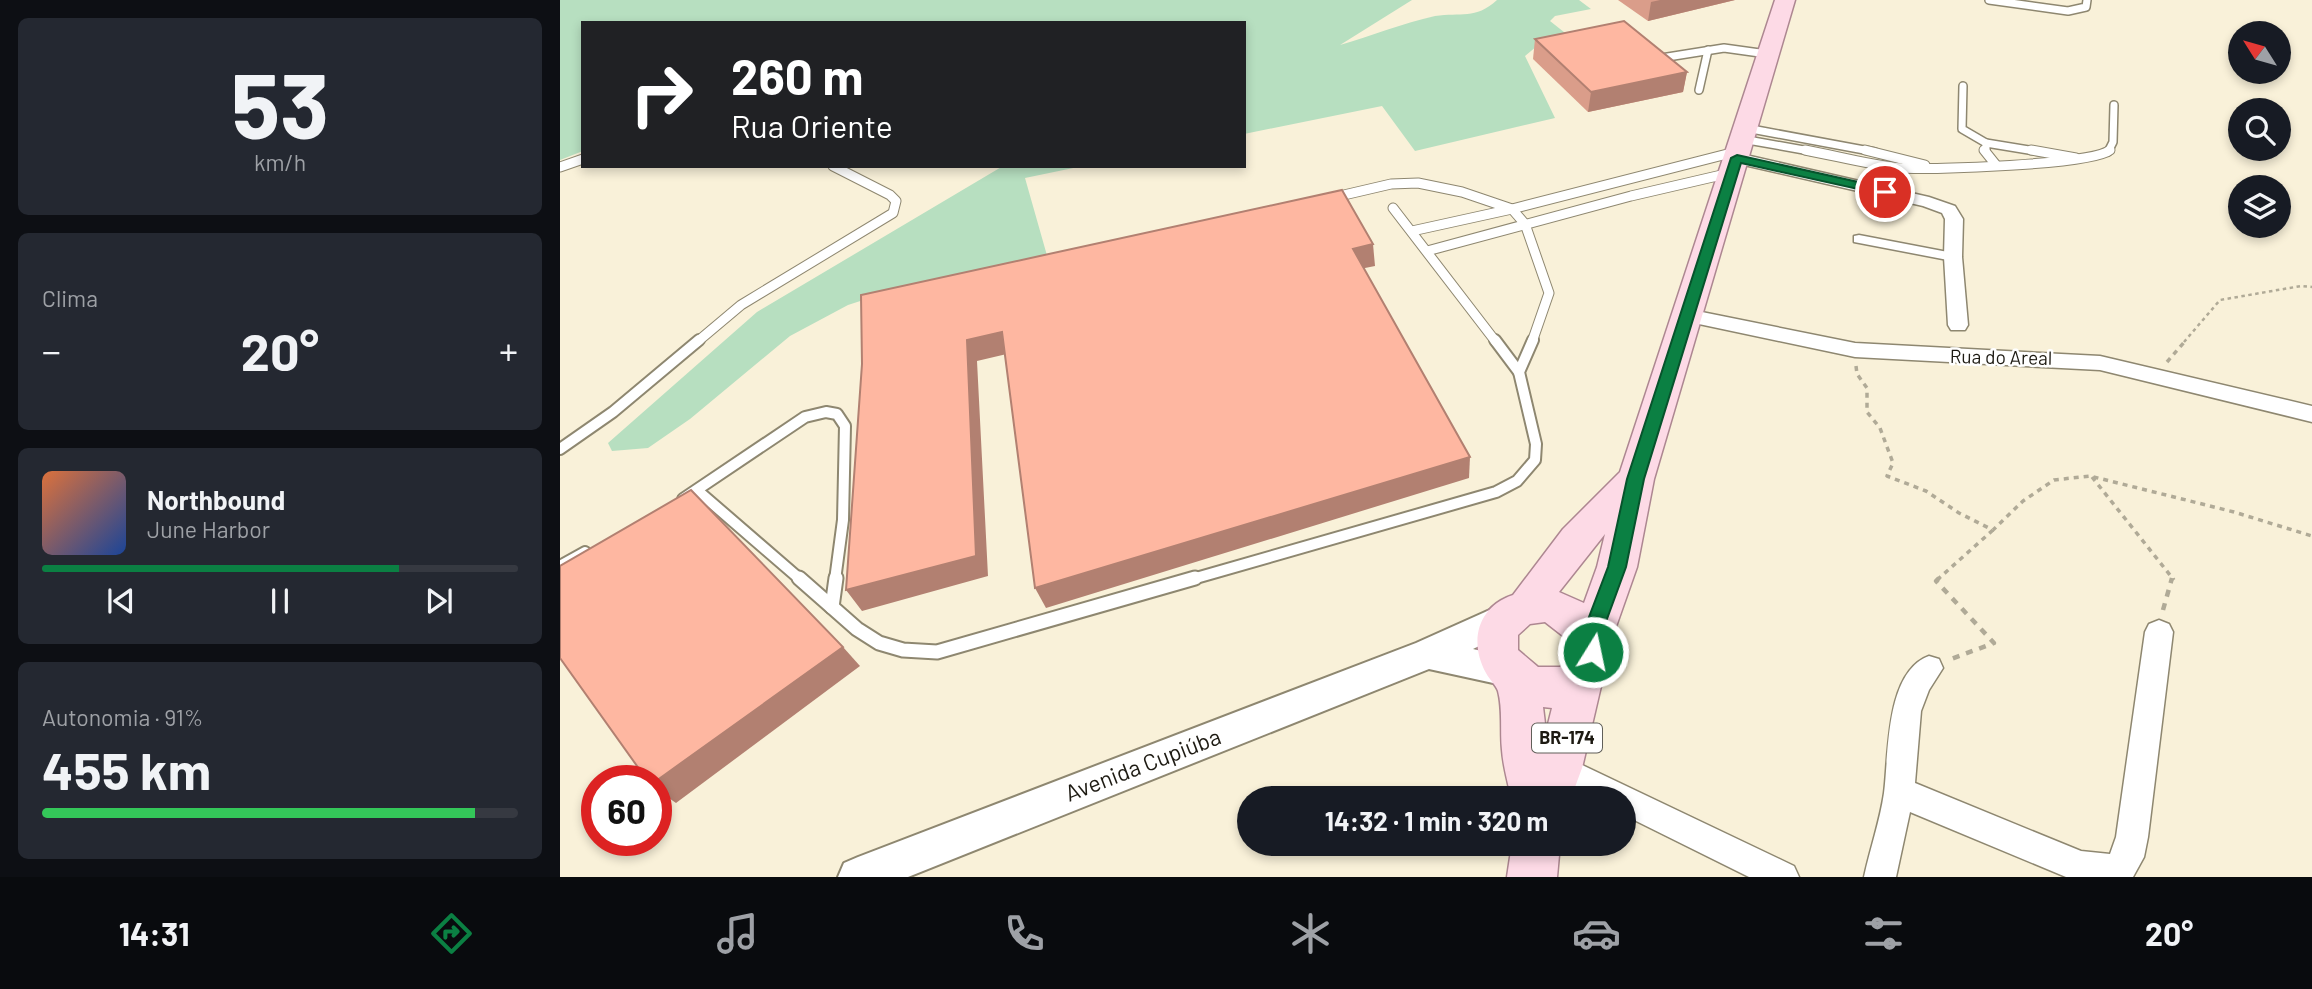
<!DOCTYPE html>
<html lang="pt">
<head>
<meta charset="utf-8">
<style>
	body { margin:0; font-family:Barlow,sans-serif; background:#242831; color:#f1f3f6; height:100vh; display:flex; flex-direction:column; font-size:26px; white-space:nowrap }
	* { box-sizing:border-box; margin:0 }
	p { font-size:23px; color:#9ea1a6 }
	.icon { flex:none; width:38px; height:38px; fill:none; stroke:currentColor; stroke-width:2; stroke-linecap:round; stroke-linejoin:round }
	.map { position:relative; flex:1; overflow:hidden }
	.panel { display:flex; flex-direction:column; gap:18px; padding:18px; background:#0d0f14; width:560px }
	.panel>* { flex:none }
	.hud { position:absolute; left:21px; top:21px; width:665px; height:147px; border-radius:0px; box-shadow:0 4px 10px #0003; background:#202124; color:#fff; overflow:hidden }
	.needle { width:46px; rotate:307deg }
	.buttons { position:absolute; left:1668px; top:21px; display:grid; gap:14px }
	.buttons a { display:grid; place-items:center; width:63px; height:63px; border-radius:50%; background:#171b24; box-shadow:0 4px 10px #0003; font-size:35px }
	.speed { position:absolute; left:21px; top:765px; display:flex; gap:14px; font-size:35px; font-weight:700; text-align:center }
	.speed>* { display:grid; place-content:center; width:91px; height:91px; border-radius:50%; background:#171b24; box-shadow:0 4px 10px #0003; line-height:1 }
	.speed .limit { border:10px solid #d22; background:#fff; color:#111 }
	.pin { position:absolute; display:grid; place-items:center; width:60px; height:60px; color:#fff; margin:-30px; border:4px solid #fff; border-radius:50%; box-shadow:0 2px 7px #0007 }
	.me { position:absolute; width:77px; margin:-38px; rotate:10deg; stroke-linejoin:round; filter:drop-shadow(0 0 5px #0008) }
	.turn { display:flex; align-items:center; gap:24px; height:147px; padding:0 35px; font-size:32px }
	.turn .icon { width:91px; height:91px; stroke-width:2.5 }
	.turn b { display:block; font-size:49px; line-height:60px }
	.big { font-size:52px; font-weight:700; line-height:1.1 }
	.panel .tile { flex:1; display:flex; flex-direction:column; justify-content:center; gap:10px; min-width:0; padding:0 24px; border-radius:10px; background:#242831 }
	.panel .dial { align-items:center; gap:0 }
	.dial b { font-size:91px; line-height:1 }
	.song { display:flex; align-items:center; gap:21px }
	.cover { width:84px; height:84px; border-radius:10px; background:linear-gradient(135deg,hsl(20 70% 55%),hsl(220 70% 35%)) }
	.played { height:7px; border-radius:4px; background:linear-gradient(90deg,#0b8043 75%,#363941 75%) }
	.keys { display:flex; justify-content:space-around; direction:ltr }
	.heat { display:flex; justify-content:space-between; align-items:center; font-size:38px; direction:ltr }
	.charge { height:10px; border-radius:5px; background:linear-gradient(90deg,#34c759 91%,#363941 0) }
	.trip { position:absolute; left:677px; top:786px; width:399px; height:70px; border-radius:35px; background:#171b24; box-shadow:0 4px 10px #0003; font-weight:700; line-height:70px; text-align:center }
	.menu { display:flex; height:112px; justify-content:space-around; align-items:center; background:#090b0e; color:#9ea1a6 }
	.menu .icon { width:49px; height:49px }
	.menu .active { color:#0b8043 }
	.menu b { font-size:32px; color:#f1f3f6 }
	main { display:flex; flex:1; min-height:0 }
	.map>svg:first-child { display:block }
</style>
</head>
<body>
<main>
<section class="panel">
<div class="tile dial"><b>53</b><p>km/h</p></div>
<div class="tile"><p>Clima</p>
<div class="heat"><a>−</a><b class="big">20°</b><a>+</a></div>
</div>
<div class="tile">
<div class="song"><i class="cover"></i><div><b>Northbound</b><p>June Harbor</p></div></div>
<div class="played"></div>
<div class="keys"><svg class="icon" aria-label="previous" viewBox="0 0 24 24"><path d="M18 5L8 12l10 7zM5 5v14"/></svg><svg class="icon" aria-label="pause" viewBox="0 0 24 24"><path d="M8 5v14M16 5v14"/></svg><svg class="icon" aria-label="next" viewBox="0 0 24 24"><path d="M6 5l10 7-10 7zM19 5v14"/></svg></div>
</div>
<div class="tile"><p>Autonomia · 91%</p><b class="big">455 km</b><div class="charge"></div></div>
</section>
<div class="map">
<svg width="1752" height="877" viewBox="0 0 1752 877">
	<rect width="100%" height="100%" fill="#f9f1d9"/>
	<!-- green -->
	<g fill="#b7dfc0">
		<path d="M0 0H852L780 45C811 36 843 23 875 16 901 12 915 20 937 0H1019L1031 9 995 16 990 21 1014 40 977 46 965 56 995 118 855 151 822 106 684 134V23H23V151L0 160Z"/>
		<polygon points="443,166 523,166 465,178 488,259 328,292 288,305 230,336 130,419 88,448 52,451 48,443 197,312"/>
	</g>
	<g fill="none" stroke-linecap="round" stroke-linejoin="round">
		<defs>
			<g id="service-far3">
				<polyline points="1429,0 1508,11 1526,7 1527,0"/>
				<polyline points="1095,59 1164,48 1207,54"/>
				<polyline points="1403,86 1402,129 1426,143 1426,152"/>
				<polyline points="1139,90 1148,50"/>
				<polyline points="1186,128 1315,152"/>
				<polyline points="1182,139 1255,152"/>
				<polyline points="1426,143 1481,152"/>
				<polyline points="1548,152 1553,142 1554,105"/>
			</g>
			<g id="service-far2">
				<path d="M1245 150C1277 156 1310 165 1341 168 1371 170 1532 165 1550 150"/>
				<polyline points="1305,150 1365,165"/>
				<polyline points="1424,150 1436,165"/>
				<polyline points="1471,150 1516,158"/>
				<polyline points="0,167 23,159"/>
				<polyline points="771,198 831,184 858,183 902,192 952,209 965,224 989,293 972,342"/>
				<polyline points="833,208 936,342"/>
				<polyline points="852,231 952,209 1175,152"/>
				<polyline points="867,251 1071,196 1170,173"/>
				<polyline points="137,342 181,305 333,213 336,201 330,195 273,166"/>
			</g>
			<g id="service-far1">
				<polyline points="935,340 959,372"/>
				<polyline points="0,449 53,412 139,340"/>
				<polyline points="138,491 241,580"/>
				<polyline points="123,499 245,417 266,412 277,414 285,426 283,520 275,580"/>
				<polyline points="0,566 25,552"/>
				<polyline points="629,580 936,492 957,481 975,460 976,444 959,372 973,340"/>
			</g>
			<g id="service">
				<polyline points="239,578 272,607"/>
				<polyline points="276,578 272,607 297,629 319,643 343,650 377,652 635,578"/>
			</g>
			<polygon id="pedestrian" points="1299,235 1393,253 1400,257 1393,261 1294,242 1294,236"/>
			<g id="minor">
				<polygon points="1177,153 1369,197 1395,206 1403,219 1402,257 1408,325 1405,330 1391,330 1388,325 1384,257 1385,219 1382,213 1363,206 1171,162 1169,158"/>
				<polygon points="1127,309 1295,343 1540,356 1752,406 1752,422 1540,370 1295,357 1120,320 1117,315 1120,310"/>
				<path d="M1599 620 1609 624 1613 632 1588 837 1584 857 1573 877H1506L1350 812 1336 877H1304C1310 849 1320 821 1324 793 1329 755 1325 672 1369 656L1379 659 1383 668 1369 690 1361 711 1355 783 1521 851 1550 854 1556 837 1585 632 1589 624Z"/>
				<polygon points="999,754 1234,866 1239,877 1189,877 1064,815 1064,798 1029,798 988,778 984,768 988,758"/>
			</g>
			<polygon id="tertiary" points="952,600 964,604 968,614 964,624 913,649 959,660 964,671 959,682 947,686 869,669 348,877 278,877 284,863 298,857 856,643"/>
			<g id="primary">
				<path d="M1215 0H1235L1094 479 1077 567 1052 638 1055 652 1052 663 1042 682 1022 768 1011 798H951C948 782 943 766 942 750 940 732 943 709 938 691 936 685 929 679 926 673 909 642 917 607 953 595L1003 529 1060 472ZM1045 534 1037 567 1024 603 999 592ZM985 622 1012 643V656L1000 667H978L958 650V635L970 624ZM983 707 992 708 986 732Z"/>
				<polygon points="952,844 1000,844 997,877 947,877"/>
			</g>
		</defs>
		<!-- service-far3 casing -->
		<use href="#service-far3" stroke="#8e8770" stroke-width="10"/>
		<!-- service-far2 casing -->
		<use href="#service-far2" stroke="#8e8770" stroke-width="11"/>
		<!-- service-far1 casing -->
		<use href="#service-far1" stroke="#8e8770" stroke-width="14"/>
		<!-- service casing -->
		<use href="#service" stroke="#8e8770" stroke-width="17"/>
		<!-- pedestrian casing -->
		<use href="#pedestrian" stroke="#8e8770" stroke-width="3"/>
		<!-- minor casing -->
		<use href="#minor" stroke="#8e8770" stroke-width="3"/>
		<!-- tertiary casing -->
		<use href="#tertiary" stroke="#8e8770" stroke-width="4"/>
		<!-- primary casing -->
		<use href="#primary" stroke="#ad8791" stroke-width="3"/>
		<!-- path-far2 -->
		<polyline stroke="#b0aa97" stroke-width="2.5" stroke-dasharray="3.5 3.5" stroke-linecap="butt" points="1624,342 1660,300 1741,286 1752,287"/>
		<!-- path-far1 -->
		<g stroke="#b0aa97" stroke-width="3.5" stroke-dasharray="5 5" stroke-linecap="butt">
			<polyline points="1607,362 1626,340"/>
			<polyline points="1296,366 1297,374 1307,388 1307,412 1320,428 1333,463 1327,476 1366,491 1399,513 1433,530 1463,501 1494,480 1530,476 1674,512 1752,536"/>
			<polyline points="1532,477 1614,580"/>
			<polyline points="1377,580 1433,530"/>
		</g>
		<!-- path -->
		<g stroke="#b0aa97" stroke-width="4.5" stroke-dasharray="7 7" stroke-linecap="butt">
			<polyline points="1379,578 1376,581 1434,643 1391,659"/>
			<polyline points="1603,610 1612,578"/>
		</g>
		<!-- service-far3 -->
		<use href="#service-far3" stroke="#fff" stroke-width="7"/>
		<!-- service-far2 -->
		<use href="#service-far2" stroke="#fff" stroke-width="9"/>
		<!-- service-far1 -->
		<use href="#service-far1" stroke="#fff" stroke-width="10"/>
		<!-- service -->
		<use href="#service" stroke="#fff" stroke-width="13"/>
		<!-- pedestrian -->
		<use href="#pedestrian" fill="#fff" fill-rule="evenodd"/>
		<!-- minor -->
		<use href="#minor" fill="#fff" fill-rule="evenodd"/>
		<!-- tertiary -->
		<use href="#tertiary" fill="#fff" fill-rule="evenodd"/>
		<!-- primary -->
		<use href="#primary" fill="#fddae6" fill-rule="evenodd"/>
	</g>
	<!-- wall -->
	<g fill="#da9d8a">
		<polygon points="1058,0 1175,0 1088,21"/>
		<polygon points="975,39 1127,72 1123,92 1028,112 973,59"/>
	</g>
	<!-- shaded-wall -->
	<g fill="#b28071">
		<polygon points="1100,0 1175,0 1088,21 1091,2"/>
		<polygon points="1127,72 1123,92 1028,112 1031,92"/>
		<polygon points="813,244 815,266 795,270 793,249"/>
		<polygon points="442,332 451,353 417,361 428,576 302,611 286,590 407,340"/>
		<polygon points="910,457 909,478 486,608 475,588"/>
		<polygon points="283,647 300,666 116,803 96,789 96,781"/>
	</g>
	<!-- building -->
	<g fill="#feb7a1" stroke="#b28071" stroke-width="2">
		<polygon points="1064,21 1127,72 1031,92 975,39"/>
		<polygon points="782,190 813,244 793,249 910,457 475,588 442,332 407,340 416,556 286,590 302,364 301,295"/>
		<polygon points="131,490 283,647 96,781 87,780 0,658 0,566"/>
	</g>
	<!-- route -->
	<polygon fill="#0b8043" stroke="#07532c" stroke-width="2" points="1177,155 1325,188 1331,192 1325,195 1181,163 1084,479 1066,567 1040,638 1043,652 1040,658 1033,661 1026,658 1021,638 1048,567 1067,479 1171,158"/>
	<g text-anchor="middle" stroke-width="5" stroke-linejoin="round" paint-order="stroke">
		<!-- shield labels -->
		<rect fill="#fff" stroke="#615f59" stroke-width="2" x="972" y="723.5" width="70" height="29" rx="5"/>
		<g font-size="18" font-weight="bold" fill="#1d1a12">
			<text x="1007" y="744">BR-174</text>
		</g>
		<!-- street labels -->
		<g font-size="19" fill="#1d1a12" stroke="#fff">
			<text transform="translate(1441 357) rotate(1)" y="7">Rua do Areal</text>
		</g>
		<!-- near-street labels -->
		<g font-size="23" fill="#1d1a12" stroke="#fff">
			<text transform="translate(583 765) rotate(-21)" y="8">Avenida Cupiúba</text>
		</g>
	</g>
</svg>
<div class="buttons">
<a><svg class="needle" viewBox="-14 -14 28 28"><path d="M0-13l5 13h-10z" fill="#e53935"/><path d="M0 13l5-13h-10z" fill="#9ea1a6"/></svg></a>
<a><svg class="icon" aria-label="search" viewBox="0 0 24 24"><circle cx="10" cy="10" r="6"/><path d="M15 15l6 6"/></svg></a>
<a><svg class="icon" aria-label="layers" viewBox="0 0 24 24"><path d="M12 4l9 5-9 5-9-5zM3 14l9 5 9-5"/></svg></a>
</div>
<div class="speed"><div class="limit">60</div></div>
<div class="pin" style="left:1325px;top:192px;background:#d93025"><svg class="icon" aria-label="arrive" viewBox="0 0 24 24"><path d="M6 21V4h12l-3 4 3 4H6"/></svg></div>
<svg class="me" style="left:1033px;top:652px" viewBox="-20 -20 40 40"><circle r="17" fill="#0b8043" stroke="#fff" stroke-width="3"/><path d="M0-11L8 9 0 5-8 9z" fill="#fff"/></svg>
<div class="trip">14:32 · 1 min · 320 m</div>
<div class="hud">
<div class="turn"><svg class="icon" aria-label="right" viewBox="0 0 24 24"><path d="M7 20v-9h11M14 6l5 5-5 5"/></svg><div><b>260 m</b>Rua Oriente</div></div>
</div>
</div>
</main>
<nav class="menu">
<b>14:31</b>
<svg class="icon active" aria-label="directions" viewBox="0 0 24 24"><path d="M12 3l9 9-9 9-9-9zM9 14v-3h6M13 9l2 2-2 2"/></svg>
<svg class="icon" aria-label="music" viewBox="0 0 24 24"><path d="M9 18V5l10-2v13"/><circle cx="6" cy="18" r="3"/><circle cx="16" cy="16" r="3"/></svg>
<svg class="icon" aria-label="phone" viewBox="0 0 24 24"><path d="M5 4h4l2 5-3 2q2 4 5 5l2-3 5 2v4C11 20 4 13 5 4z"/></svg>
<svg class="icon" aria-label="climate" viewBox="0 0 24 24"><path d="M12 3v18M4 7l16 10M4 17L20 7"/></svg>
<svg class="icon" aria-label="car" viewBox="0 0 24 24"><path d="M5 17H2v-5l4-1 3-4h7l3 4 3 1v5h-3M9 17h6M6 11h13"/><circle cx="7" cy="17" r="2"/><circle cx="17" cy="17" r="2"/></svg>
<svg class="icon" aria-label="filters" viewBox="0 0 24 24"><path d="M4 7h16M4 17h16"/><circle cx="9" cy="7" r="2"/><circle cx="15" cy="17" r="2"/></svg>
<b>20°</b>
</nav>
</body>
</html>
